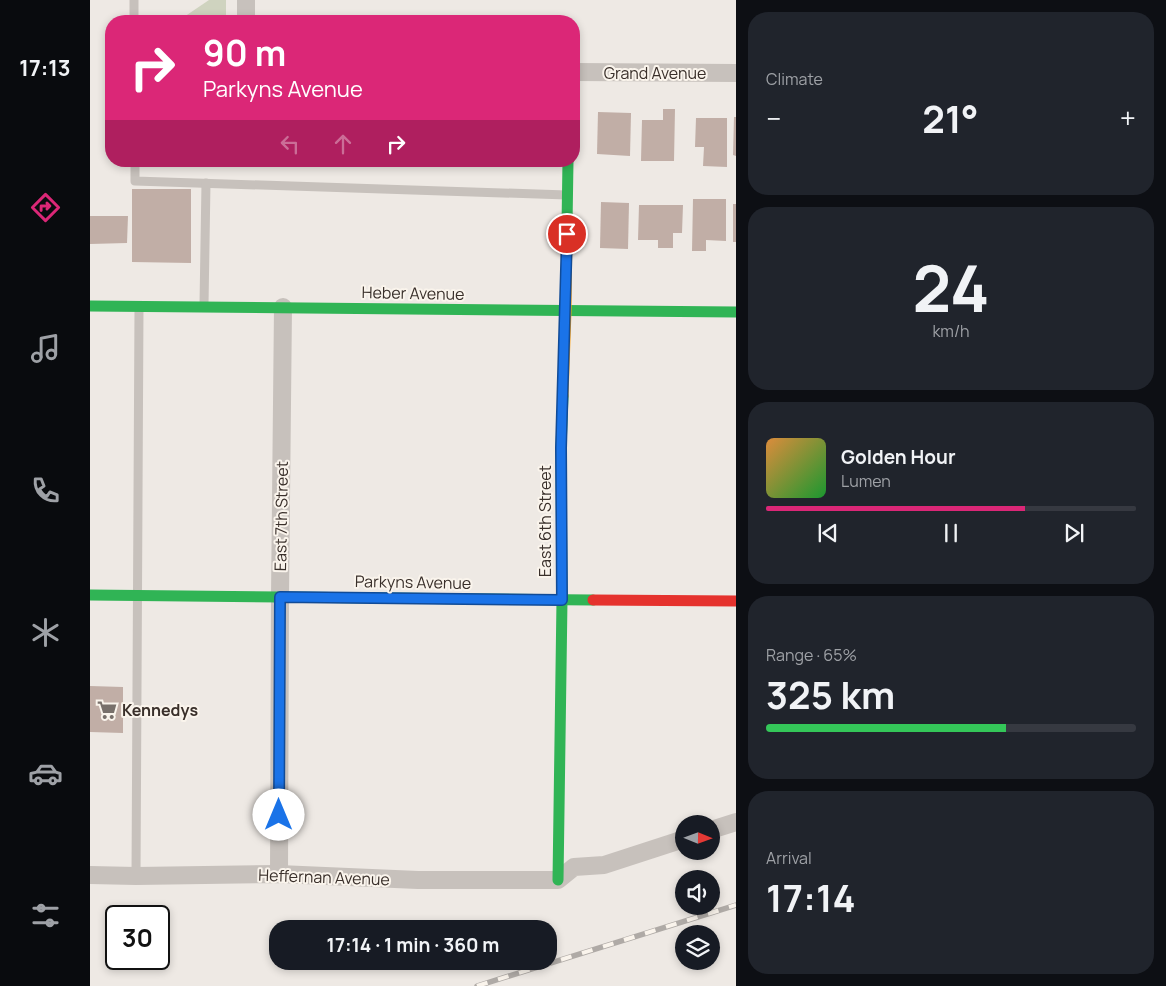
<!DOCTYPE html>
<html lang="en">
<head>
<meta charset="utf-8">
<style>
	body { margin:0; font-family:Manrope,sans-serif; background:#20242c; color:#f1f3f6; height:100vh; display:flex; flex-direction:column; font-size:19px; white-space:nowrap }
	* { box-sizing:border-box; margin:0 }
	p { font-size:16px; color:#9ea1a6 }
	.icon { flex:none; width:28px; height:28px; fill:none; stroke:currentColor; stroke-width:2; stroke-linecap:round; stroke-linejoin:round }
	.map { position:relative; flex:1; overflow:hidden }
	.panel { display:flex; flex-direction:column; gap:12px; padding:12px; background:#0d0f14; width:430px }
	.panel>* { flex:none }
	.banner { position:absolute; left:15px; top:15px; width:475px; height:152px; border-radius:20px; box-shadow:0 2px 8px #0003; background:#db2777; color:#fff; overflow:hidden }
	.needle { width:32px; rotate:91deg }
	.controls { position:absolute; left:585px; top:815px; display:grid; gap:10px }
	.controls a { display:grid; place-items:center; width:45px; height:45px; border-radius:50%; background:#171b24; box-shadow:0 2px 8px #0003; font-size:25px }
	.speed { position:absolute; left:15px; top:905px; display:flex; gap:10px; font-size:25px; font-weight:700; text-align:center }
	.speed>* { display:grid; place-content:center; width:65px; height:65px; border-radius:50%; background:#171b24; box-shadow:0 2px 8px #0003; line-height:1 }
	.speed .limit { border:2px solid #111; border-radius:8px; background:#fff; color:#111 }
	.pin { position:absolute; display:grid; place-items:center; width:42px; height:42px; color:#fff; margin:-21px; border:2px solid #fff; border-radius:50%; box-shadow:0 1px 5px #0007 }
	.me { position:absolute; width:55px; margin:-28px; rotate:0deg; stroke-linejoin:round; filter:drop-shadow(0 0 4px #0008) }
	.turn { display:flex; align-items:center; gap:18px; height:105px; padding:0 15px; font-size:22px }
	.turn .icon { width:65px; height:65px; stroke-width:2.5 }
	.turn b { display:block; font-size:35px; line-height:42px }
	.lanes { display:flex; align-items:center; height:48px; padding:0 15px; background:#0003; justify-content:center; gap:25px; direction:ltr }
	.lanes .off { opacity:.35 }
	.big { font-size:38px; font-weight:700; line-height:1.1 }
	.panel .tile { flex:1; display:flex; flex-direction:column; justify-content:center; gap:8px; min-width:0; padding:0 18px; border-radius:20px; background:#20242c }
	.panel .dial { align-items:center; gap:0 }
	.dial b { font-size:65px; line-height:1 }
	.song { display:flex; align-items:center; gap:15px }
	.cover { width:60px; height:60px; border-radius:8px; background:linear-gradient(135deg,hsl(30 70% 55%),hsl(130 70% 35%)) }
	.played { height:5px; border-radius:2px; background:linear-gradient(90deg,#db2777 70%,#363941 70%) }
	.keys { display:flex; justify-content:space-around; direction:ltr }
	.heat { display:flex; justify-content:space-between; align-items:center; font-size:28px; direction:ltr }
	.charge { height:8px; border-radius:4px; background:linear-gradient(90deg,#34c759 65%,#363941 0) }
	.trip { position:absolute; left:179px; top:920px; width:288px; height:50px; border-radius:20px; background:#171b24; box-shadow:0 2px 8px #0003; font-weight:700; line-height:50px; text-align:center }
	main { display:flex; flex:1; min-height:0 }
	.dock { display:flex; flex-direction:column; width:90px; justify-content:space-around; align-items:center; background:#090b0e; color:#9ea1a6 }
	.dock .icon { width:35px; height:35px }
	.dock .active { color:#db2777 }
	.dock b { font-size:22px; color:#f1f3f6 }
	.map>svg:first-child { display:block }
</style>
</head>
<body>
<main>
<nav class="dock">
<b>17:13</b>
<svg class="icon active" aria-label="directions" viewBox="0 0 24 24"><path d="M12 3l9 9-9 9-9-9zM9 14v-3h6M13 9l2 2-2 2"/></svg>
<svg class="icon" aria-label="music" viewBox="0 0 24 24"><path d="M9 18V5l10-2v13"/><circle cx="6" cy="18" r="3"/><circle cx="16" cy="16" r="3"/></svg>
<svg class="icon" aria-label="phone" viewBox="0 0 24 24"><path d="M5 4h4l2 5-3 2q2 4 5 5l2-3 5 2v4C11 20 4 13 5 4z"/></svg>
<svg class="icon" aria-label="climate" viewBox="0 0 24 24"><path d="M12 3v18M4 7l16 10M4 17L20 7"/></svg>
<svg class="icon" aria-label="car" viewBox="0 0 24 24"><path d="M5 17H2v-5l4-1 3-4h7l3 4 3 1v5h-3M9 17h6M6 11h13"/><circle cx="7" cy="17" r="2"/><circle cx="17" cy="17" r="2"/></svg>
<svg class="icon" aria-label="filters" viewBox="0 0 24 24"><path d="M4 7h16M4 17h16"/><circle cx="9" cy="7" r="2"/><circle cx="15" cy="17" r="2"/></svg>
</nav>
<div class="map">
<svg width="646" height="986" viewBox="0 0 646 986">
	<rect width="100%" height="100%" fill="#eee9e4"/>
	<!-- green -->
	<polygon fill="#cfd3bf" points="119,0 136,0 136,21 88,21"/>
	<!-- building -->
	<g fill="#c1aea6">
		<polygon points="573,109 585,109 584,161 551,161 552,120 573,120"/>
		<polygon points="508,112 541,113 540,156 507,154"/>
		<polygon points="644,117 646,117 646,156 643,155"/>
		<polygon points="606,118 637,118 637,167 613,166 614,147 605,147"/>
		<polygon points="42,189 101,189 101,263 42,262"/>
		<polygon points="603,199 636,199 636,241 616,240 616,251 602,251"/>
		<polygon points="511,202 539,203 538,249 510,248"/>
		<rect x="643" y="204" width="3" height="38"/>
		<polygon points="549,205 593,205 592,233 583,233 583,248 568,248 568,240 548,240"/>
		<polygon points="0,216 38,216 37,243 0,244"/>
		<polygon points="0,686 33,687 33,733 0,732"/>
	</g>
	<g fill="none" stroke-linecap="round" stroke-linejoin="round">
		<!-- lane -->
		<g stroke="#c7c1bc" stroke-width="9">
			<polyline points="44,0 44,21"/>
			<polyline points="45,161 45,181 477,195"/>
			<polyline points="114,305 116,183"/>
			<polyline points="46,876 49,308"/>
		</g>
		<!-- street -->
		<g stroke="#c7c1bc" stroke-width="18">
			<polyline points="156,0 156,21"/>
			<polyline points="484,72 646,73"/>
			<polyline points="621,830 646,822"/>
			<polyline points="189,874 190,597 193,307"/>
			<polyline points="0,875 46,876 189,874 328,880 468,880 484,867 514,865 594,839"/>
		</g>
		<!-- fast -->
		<g stroke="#30b455" stroke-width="11">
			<polyline points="477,225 478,161"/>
			<polyline points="0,306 646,312"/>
			<polyline points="0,595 503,600"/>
			<polyline points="468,880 472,600 471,448 473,396"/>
		</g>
		<!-- slow -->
		<polyline stroke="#ff9f0a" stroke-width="11" points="473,396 476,311 477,225"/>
		<!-- jam -->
		<polyline stroke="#e5322d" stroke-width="11" points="503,600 646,601"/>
		<defs>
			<polyline id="rail" points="387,986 646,905"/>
		</defs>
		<!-- rail casing -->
		<use href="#rail" stroke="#afaaa6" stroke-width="5.5"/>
		<!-- rail -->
		<use href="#rail" stroke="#faf4ec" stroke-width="4" stroke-dasharray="11" stroke-linecap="butt"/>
	</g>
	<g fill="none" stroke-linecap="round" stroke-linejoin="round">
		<defs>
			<polyline id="route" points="189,815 190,597 472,600 471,448 477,234"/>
		</defs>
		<!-- route casing -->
		<use href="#route" stroke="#114b97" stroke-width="12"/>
		<!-- route -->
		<use href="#route" stroke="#1a73e8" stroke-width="9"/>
	</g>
	<!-- icons -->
	<defs>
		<symbol id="supermarket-bare" viewBox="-9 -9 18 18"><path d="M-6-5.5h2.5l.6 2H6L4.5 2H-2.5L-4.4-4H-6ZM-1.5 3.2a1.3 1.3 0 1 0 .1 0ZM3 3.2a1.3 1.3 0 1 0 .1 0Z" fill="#78706b" stroke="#faf4ec" stroke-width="2.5" paint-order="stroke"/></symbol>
	</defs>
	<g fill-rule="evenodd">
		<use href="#supermarket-bare" x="3" y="696" width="28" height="28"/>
	</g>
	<g text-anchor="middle" stroke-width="4" stroke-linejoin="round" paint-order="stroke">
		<!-- street labels -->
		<g font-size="16" fill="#392f2a" stroke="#faf4ec">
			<text x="565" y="79">Grand Avenue</text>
			<text transform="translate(323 293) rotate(1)" y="6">Heber Avenue</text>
			<text transform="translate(191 516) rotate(-89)" y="6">East 7th Street</text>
			<text transform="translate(455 521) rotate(-90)" y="6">East 6th Street</text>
			<text transform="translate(323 582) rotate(1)" y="6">Parkyns Avenue</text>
			<text transform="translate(234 877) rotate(2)" y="6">Heffernan Avenue</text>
		</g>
		<!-- poi labels -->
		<g font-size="16" font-weight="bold" fill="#392f2a" stroke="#faf4ec" text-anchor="start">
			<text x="32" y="716">Kennedys</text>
		</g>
	</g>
</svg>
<div class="controls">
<a><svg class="needle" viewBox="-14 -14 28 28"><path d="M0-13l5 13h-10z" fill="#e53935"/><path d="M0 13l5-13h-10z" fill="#9ea1a6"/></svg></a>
<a><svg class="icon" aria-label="sound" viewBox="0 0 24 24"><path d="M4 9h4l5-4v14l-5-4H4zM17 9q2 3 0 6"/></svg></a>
<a><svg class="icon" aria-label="layers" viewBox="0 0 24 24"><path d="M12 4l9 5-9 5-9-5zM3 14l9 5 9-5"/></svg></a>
</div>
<div class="speed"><div class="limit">30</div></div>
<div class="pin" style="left:477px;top:234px;background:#d93025"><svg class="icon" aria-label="arrive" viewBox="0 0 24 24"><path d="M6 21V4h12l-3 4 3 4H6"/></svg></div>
<svg class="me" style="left:189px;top:815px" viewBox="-20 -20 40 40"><circle r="19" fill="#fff"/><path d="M0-13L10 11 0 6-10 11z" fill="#1a73e8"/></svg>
<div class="trip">17:14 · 1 min · 360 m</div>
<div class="banner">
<div class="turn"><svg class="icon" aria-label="right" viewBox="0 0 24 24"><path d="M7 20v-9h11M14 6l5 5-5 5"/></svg><div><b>90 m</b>Parkyns Avenue</div></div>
<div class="lanes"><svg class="icon off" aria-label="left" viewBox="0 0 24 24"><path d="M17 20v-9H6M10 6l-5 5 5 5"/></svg><svg class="icon off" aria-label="ahead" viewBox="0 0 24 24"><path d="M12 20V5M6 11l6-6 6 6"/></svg><svg class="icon" aria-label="right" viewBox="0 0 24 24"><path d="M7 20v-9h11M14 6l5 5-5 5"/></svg></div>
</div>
</div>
<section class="panel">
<div class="tile"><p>Climate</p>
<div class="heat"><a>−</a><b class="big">21°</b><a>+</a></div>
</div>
<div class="tile dial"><b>24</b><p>km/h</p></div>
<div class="tile">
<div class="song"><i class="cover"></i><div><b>Golden Hour</b><p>Lumen</p></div></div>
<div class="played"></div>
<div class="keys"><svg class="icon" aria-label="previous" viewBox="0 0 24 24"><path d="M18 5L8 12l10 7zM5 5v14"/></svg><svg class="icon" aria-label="pause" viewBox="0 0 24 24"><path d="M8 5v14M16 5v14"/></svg><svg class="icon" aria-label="next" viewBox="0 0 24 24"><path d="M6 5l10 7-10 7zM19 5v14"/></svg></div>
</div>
<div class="tile"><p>Range · 65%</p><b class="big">325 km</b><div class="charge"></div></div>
<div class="tile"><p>Arrival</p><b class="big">17:14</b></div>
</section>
</main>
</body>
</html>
